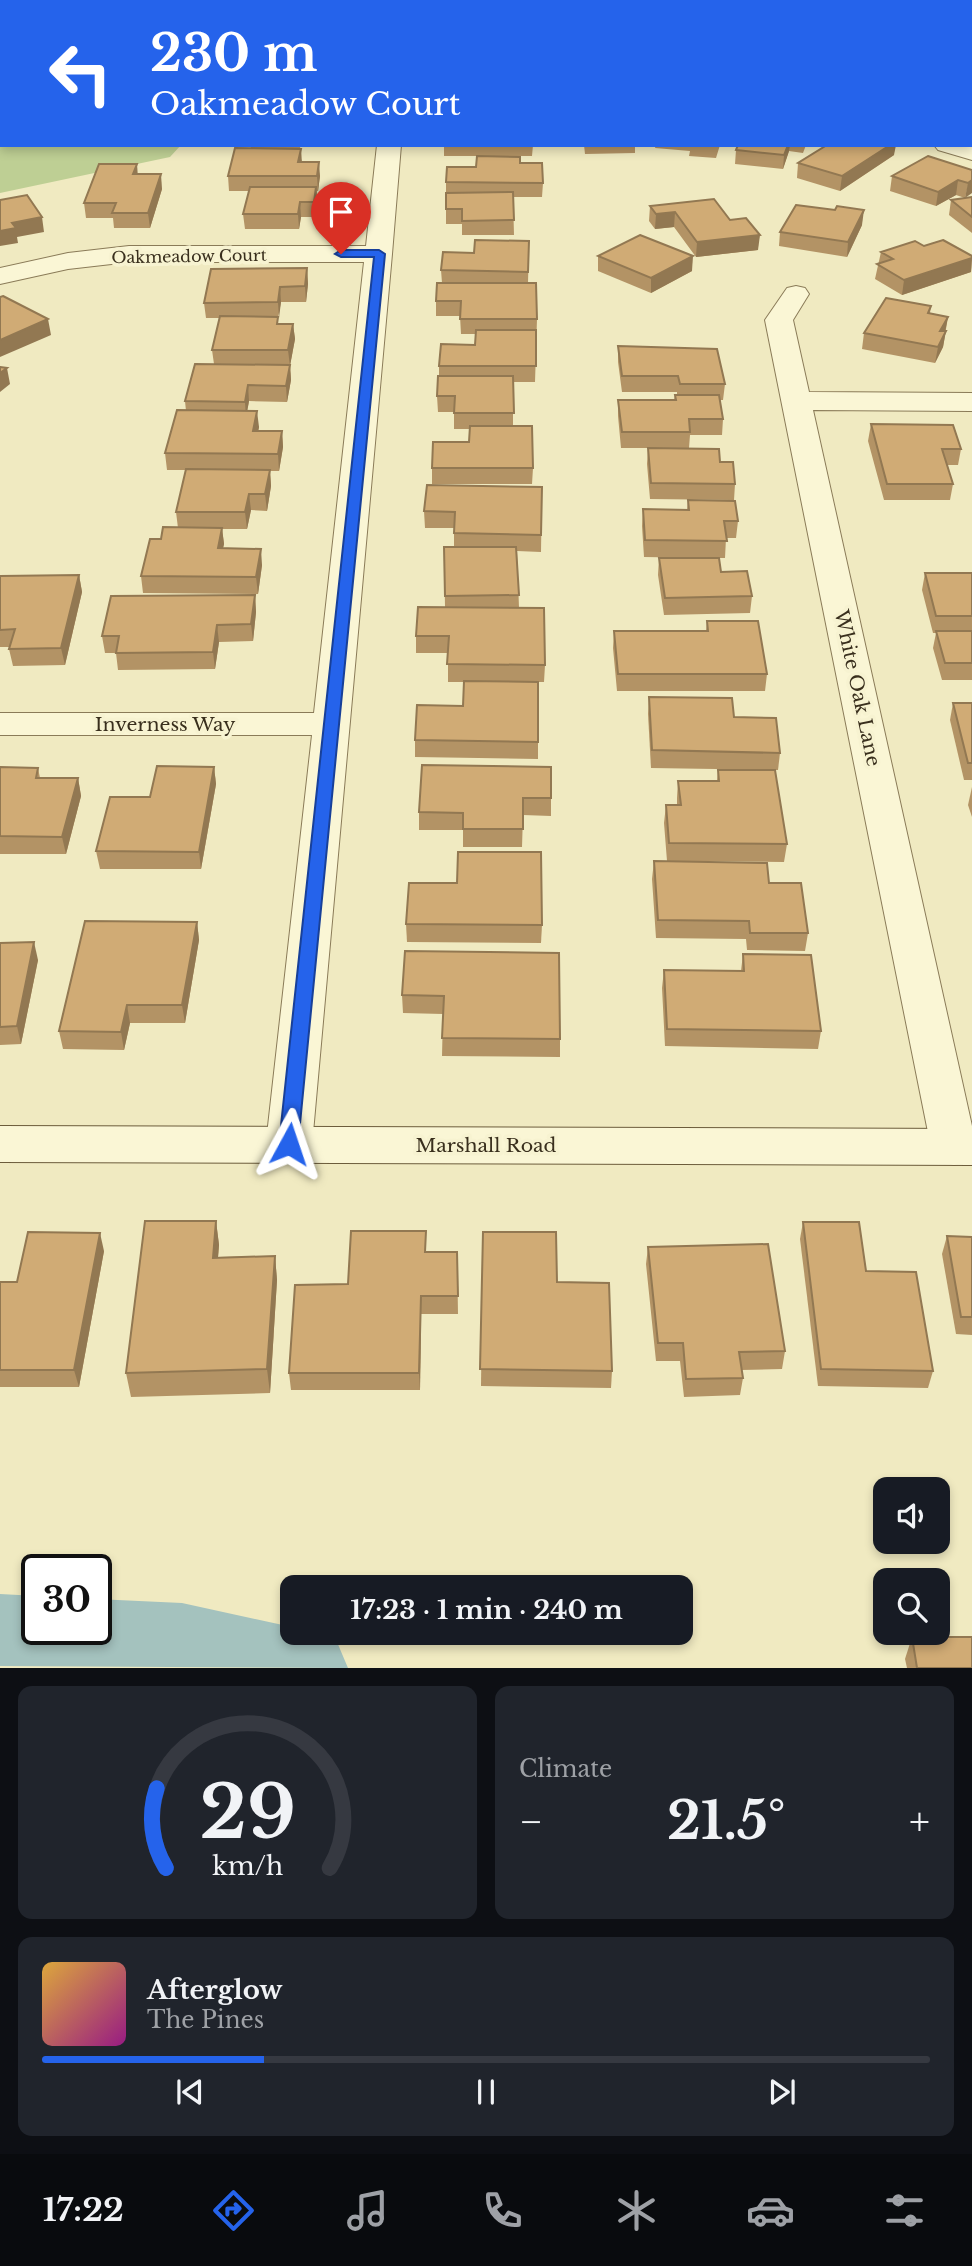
<!DOCTYPE html>
<html lang="en">
<head>
<meta charset="utf-8">
<style>
	body { margin:0; font-family:"Libre Baskerville",serif; background:#20242c; color:#f1f3f6; height:100vh; display:flex; flex-direction:column; font-size:26px; white-space:nowrap }
	* { box-sizing:border-box; margin:0 }
	p { font-size:23px; color:#9ea1a6 }
	.icon { flex:none; width:38px; height:38px; fill:none; stroke:currentColor; stroke-width:2; stroke-linecap:round; stroke-linejoin:round }
	.map { position:relative; height:1668px; overflow:hidden }
	.side { display:flex; flex-direction:column; gap:18px; padding:18px; background:#0d0f14; flex:1 }
	.side>* { flex:none }
	.banner { position:absolute; left:0px; top:0px; width:973px; height:147px; box-shadow:0 4px 10px #0003; background:#2563eb; color:#fff; overflow:hidden }
	.controls { position:absolute; left:873px; top:1477px; display:grid; gap:14px }
	.controls a { display:grid; place-items:center; width:77px; height:77px; border-radius:14px; background:#171b24; box-shadow:0 4px 10px #0003; font-size:35px }
	.speed { position:absolute; left:21px; top:1554px; display:flex; gap:14px; font-size:35px; font-weight:700; text-align:center }
	.speed>* { display:grid; place-content:center; width:91px; height:91px; border-radius:50%; background:#171b24; box-shadow:0 4px 10px #0003; line-height:1 }
	.speed .limit { border:4px solid #111; border-radius:10px; background:#fff; color:#111 }
	.pin { position:absolute; display:grid; place-items:center; width:60px; height:60px; color:#fff; margin:-72px -30px; border-radius:50% 50% 50% 0; rotate:-45deg; box-shadow:0 0 7px #0007 }
	.pin .icon { rotate:45deg }
	.me { position:absolute; width:77px; margin:-38px; rotate:5deg; stroke-linejoin:round; filter:drop-shadow(0 0 5px #0008) }
	.turn { display:flex; align-items:center; gap:24px; height:147px; padding:0 35px; font-size:32px }
	.turn .icon { width:91px; height:91px; stroke-width:2.5 }
	.turn b { display:block; font-size:49px; line-height:60px }
	.big { font-size:52px; font-weight:700; line-height:1.1 }
	.side .widget { flex:1; display:flex; flex-direction:column; justify-content:center; gap:10px; min-width:0; padding:0 24px; border-radius:14px; background:#20242c }
	.side .dial { align-items:center; gap:0 }
	.dial svg { height:182px; overflow:visible; fill:none; stroke:#363941; stroke-width:7; stroke-linecap:round; text-anchor:middle }
	.dial text { fill:#f1f3f6; stroke:none }
	.song { display:flex; align-items:center; gap:21px }
	.cover { width:84px; height:84px; border-radius:10px; background:linear-gradient(135deg,hsl(40 70% 55%),hsl(310 70% 35%)) }
	.played { height:7px; border-radius:4px; background:linear-gradient(90deg,#2563eb 25%,#363941 25%) }
	.keys { display:flex; justify-content:space-around; direction:ltr }
	.heat { display:flex; justify-content:space-between; align-items:center; font-size:38px; direction:ltr }
	.side .tiles { flex:1; display:grid; gap:18px; grid-template-columns:1fr 1fr }
	.widget:last-child { grid-column:span 2 }
	.trip { position:absolute; left:280px; top:1575px; width:413px; height:70px; border-radius:14px; background:#171b24; box-shadow:0 4px 10px #0003; font-weight:700; line-height:70px; text-align:center }
	.dock { display:flex; height:112px; justify-content:space-around; align-items:center; background:#090b0e; color:#9ea1a6 }
	.dock .icon { width:49px; height:49px }
	.dock .selected { color:#2563eb }
	.dock b { font-size:32px; color:#f1f3f6 }
	.map>svg:first-child { display:block }
</style>
</head>
<body>
<div class="map">
<svg width="972" height="1668" viewBox="0 0 972 1668">
	<rect width="100%" height="100%" fill="#f0eac1"/>
	<!-- green -->
	<g fill="#becf94">
		<polygon points="0,0 96,0 2,2 2,145 181,145 170,157 0,193"/>
		<polygon points="504,0 972,0 972,56 971,2"/>
	</g>
	<g fill="none" stroke-linecap="round" stroke-linejoin="round">
		<!-- stream -->
		<g fill="#6a918e" fill-rule="evenodd">
			<polygon points="618,0 635,2 620,2"/>
			<rect x="971" y="16" width="1" height="4"/>
			<rect x="0" y="38" width="2" height="8"/>
			<polygon points="0,117 2,117 0,124"/>
		</g>
		<!-- canal -->
		<polygon fill="#a4c2be" fill-rule="evenodd" points="0,1594 37,1596 37,1629 96,1629 96,1599 182,1603 292,1627 292,1633 315,1633 337,1642 348,1668 0,1666"/>
		<defs>
			<g id="street">
				<polygon points="377,145 401,145 392,254 312,1144 305,1157 289,1162 273,1157 266,1144 312,735 0,735 0,713 314,713 364,262 129,262 68,269 0,284 0,268 68,253 129,246 366,246"/>
				<polygon points="934,145 972,145 972,160 938,150"/>
				<polygon points="796,286 805,288 809,294 793,320 809,392 972,393 972,411 813,410 972,1126 972,1156 970,1160 954,1165 938,1160 931,1147 765,320 787,288"/>
			</g>
			<polygon id="secondary" points="0,1126 972,1129 972,1165 0,1162"/>
		</defs>
		<!-- street casing -->
		<use href="#street" stroke="#8a7b58" stroke-width="2"/>
		<!-- secondary casing -->
		<use href="#secondary" stroke="#6c5c3b" stroke-width="2"/>
		<!-- street -->
		<use href="#street" fill="#faf6d5" fill-rule="evenodd"/>
		<!-- secondary -->
		<use href="#secondary" fill="#faf6d5" fill-rule="evenodd"/>
	</g>
	<!-- wall -->
	<g fill="#b39365">
		<polygon points="264,0 323,0 297,0 296,2 264,2"/>
		<polygon points="336,0 394,0 392,2 336,2"/>
		<polygon points="251,145 300,145 301,162 320,176 318,191 317,191 317,202 315,217 301,217 299,229 245,229 243,214 249,191 229,191 228,176 251,148"/>
		<polygon points="444,145 533,145 532,156 444,156"/>
		<polygon points="584,145 635,145 635,153 585,154"/>
		<polygon points="656,145 720,145 716,158 689,156 690,151 655,148"/>
		<polygon points="738,145 806,145 803,153 789,151 783,169 735,164 736,150"/>
		<polygon points="894,155 840,191 797,178 798,163"/>
		<polygon points="520,163 543,183 542,197 513,197 514,235 462,235 462,224 446,224 446,182 476,167"/>
		<polygon points="972,170 965,198 956,195 936,206 890,191 892,176"/>
		<polygon points="162,189 150,228 114,228 113,218 86,218 84,203"/>
		<polygon points="972,197 972,233 949,215 951,200"/>
		<polygon points="650,206 730,220 758,250 696,257 674,227 655,229 649,221"/>
		<polygon points="862,225 847,257 779,246 780,232"/>
		<polygon points="529,241 528,283 537,319 535,382 513,382 513,426 533,468 532,484 432,484 432,468 469,442 470,429 454,429 454,412 438,412 437,396 439,376 439,366 475,345 476,334 461,334 460,316 436,316 436,301 442,283 441,270 474,253"/>
		<polygon points="924,246 972,256 971,272 902,295 875,279 881,252"/>
		<polygon points="598,256 692,271 651,293 598,271"/>
		<polygon points="307,268 308,284 306,302 281,302 278,318 278,324 293,324 295,339 290,365 291,380 287,402 249,401 247,411 259,427 258,431 282,431 283,447 279,471 270,471 271,486 267,511 251,510 247,529 222,529 224,544 223,548 262,565 258,594 143,593 141,576 178,528 176,512 186,470 167,470 165,453 186,411 185,401 214,364 212,350 220,318 206,318 204,303"/>
		<polygon points="931,306 930,313 948,317 943,347 935,363 862,349 864,333"/>
		<polygon points="618,346 725,384 723,400 720,400 723,419 722,435 690,435 689,448 720,462 735,484 734,500 650,499 647,464 648,448 621,448 618,416 618,400 674,400 675,395 677,395 677,392 622,392 618,362"/>
		<polygon points="871,424 961,449 958,465 947,465 953,484 950,500 884,500 868,441"/>
		<polygon points="542,487 541,552 517,551 519,608 545,665 544,682 538,682 538,759 415,757 415,740 463,706 464,682 448,682 448,653 416,653 416,636 445,607 444,547 454,547 454,528 425,528 424,511"/>
		<polygon points="688,500 738,521 736,538 726,538 725,558 719,558 721,572 752,596 750,613 664,615 658,575 659,558 705,558 644,557 642,526 643,509 687,510"/>
		<polygon points="925,573 972,573 972,680 942,680 933,648 936,633 933,633 922,590"/>
		<polygon points="79,575 82,592 65,665 13,666 9,649 10,647 0,647 0,576"/>
		<polygon points="255,595 256,612 253,641 219,642 215,669 118,670 116,653 105,653 102,636"/>
		<polygon points="707,621 767,674 765,691 617,691 613,648 614,631 706,631"/>
		<polygon points="649,697 734,717 780,753 778,770 651,768 648,714"/>
		<polygon points="953,703 972,703 972,780 964,780 950,720"/>
		<polygon points="0,767 38,768 40,778 78,778 81,796 66,854 0,854"/>
		<polygon points="214,767 216,784 201,869 100,869 96,851"/>
		<polygon points="551,767 551,816 523,815 522,847 463,847 463,830 419,830 419,812"/>
		<polygon points="718,770 787,844 784,862 667,861 664,823 666,805 677,805 677,798 678,781 717,781"/>
		<polygon points="972,787 972,817 968,805"/>
		<polygon points="654,861 769,883 808,933 805,951 747,950 746,939 656,938 652,879"/>
		<polygon points="197,922 199,940 185,1023 130,1023 124,1050 63,1049 59,1031"/>
		<polygon points="406,924 542,925 541,943 407,942"/>
		<polygon points="0,943 38,960 21,1044 0,1045"/>
		<polygon points="405,951 560,1039 560,1057 442,1056 443,1014 403,1013 402,995"/>
		<polygon points="743,954 821,1031 818,1049 665,1046 662,988 664,970 741,971"/>
		<polygon points="216,1221 219,1245 218,1257 275,1256 277,1280 270,1393 131,1397 126,1373"/>
		<polygon points="803,1222 933,1371 928,1388 818,1386 800,1239"/>
		<polygon points="483,1232 557,1282 612,1371 611,1388 481,1386"/>
		<polygon points="947,1236 972,1237 972,1335 956,1334 942,1254"/>
		<polygon points="648,1247 785,1351 782,1369 741,1370 743,1378 740,1395 684,1397 680,1361 656,1361 646,1264"/>
		<polygon points="104,1251 79,1387 0,1387 0,1282 17,1282"/>
		<polygon points="426,1252 457,1252 458,1314 421,1314 420,1390 291,1390 289,1373 348,1284"/>
		<polygon points="912,1637 972,1668 907,1668 905,1659"/>
	</g>
	<!-- shaded-wall -->
	<g fill="#927852">
		<polygon points="379,0 394,0 392,2 377,2"/>
		<polygon points="788,145 790,145 789,151 783,169 784,155"/>
		<polygon points="890,145 896,145 894,155 840,191 842,176"/>
		<polygon points="301,149 302,163 298,162"/>
		<polygon points="319,162 320,176 318,191 317,176"/>
		<polygon points="137,164 138,178 133,174"/>
		<polygon points="161,174 162,189 150,228 148,213"/>
		<polygon points="958,180 956,195 936,206 938,192"/>
		<polygon points="972,180 972,193 965,198 968,183"/>
		<polygon points="316,187 317,202 315,217 314,202"/>
		<polygon points="300,202 301,217 299,229 298,214"/>
		<polygon points="864,210 862,225 847,257 848,242"/>
		<polygon points="675,212 674,227 655,229 656,214"/>
		<polygon points="42,217 44,232 17,237 18,243 0,246 0,231 12,223"/>
		<polygon points="760,235 758,250 696,257 697,242"/>
		<polygon points="693,256 692,271 651,293 651,278"/>
		<polygon points="972,258 971,272 902,295 904,280"/>
		<polygon points="307,268 308,284 306,302 305,286"/>
		<polygon points="280,287 281,302 279,318 278,302"/>
		<polygon points="948,317 945,332 940,331"/>
		<polygon points="48,319 51,335 0,357 0,340"/>
		<polygon points="293,324 295,339 290,366 288,350"/>
		<polygon points="946,331 943,347 935,363 938,347"/>
		<polygon points="290,365 291,380 287,402 286,386"/>
		<polygon points="7,368 10,384 0,392 0,373"/>
		<polygon points="248,385 249,401 246,418 245,402"/>
		<polygon points="257,411 259,427 255,447 253,431"/>
		<polygon points="282,431 283,447 279,471 278,454"/>
		<polygon points="270,470 271,486 267,511 265,494"/>
		<polygon points="249,494 251,510 247,529 245,512"/>
		<polygon points="222,528 224,544 219,565 218,548"/>
		<polygon points="261,549 262,565 258,594 256,577"/>
		<polygon points="79,575 82,592 65,665 61,648"/>
		<polygon points="255,595 256,612 253,641 251,624"/>
		<polygon points="217,625 219,642 215,669 213,652"/>
		<polygon points="214,767 216,784 201,869 199,852"/>
		<polygon points="78,778 81,796 66,854 62,837"/>
		<polygon points="197,922 199,940 185,1023 182,1005"/>
		<polygon points="34,942 38,960 21,1044 17,1026"/>
		<polygon points="127,1005 130,1023 124,1050 121,1032"/>
		<polygon points="216,1221 219,1245 216,1282 213,1258"/>
		<polygon points="100,1233 104,1251 79,1387 74,1370"/>
		<polygon points="275,1256 277,1280 270,1393 267,1369"/>
		<polygon points="421,1296 421,1314 420,1390 419,1373"/>
	</g>
	<!-- building -->
	<g fill="#d0ab75" stroke="#927852" stroke-width="2">
		<polygon points="350,0 379,0 377,2"/>
		<polygon points="403,0 456,0 463,2 399,2"/>
		<rect x="971" y="80" width="1" height="24"/>
		<polygon points="738,145 788,145 784,155 736,150"/>
		<polygon points="827,145 890,145 842,176 798,163"/>
		<polygon points="235,148 301,149 298,162 319,162 317,176 228,176"/>
		<polygon points="477,156 520,157 520,163 542,163 543,183 446,182 447,167 476,167"/>
		<polygon points="928,156 972,170 972,180 968,183 958,180 938,192 892,176"/>
		<polygon points="99,164 137,164 133,174 161,174 148,213 112,213 116,203 84,203"/>
		<polygon points="250,187 316,187 314,202 300,202 298,214 243,214"/>
		<polygon points="513,192 514,220 462,221 462,209 446,209 446,193"/>
		<polygon points="27,195 42,217 12,223 16,228 0,231 0,200"/>
		<polygon points="972,197 972,217 951,200"/>
		<polygon points="714,199 730,220 746,218 760,235 697,242 675,212 656,214 650,206"/>
		<polygon points="796,205 835,210 837,206 864,210 848,242 780,232"/>
		<polygon points="640,235 693,256 651,278 598,256"/>
		<polygon points="475,240 529,241 528,272 441,270 443,252 474,253"/>
		<polygon points="943,240 972,256 972,258 904,280 877,264 893,259 881,252 915,241 924,246"/>
		<polygon points="307,268 305,286 280,287 278,302 204,303 211,269"/>
		<polygon points="437,283 536,283 537,319 460,319 461,301 436,301"/>
		<polygon points="3,296 48,319 0,340 0,297"/>
		<polygon points="886,298 931,306 928,313 948,317 940,331 946,331 938,347 864,333"/>
		<polygon points="220,316 278,317 277,324 293,324 288,350 212,350"/>
		<polygon points="476,330 536,330 536,366 439,366 441,344 475,345"/>
		<polygon points="618,346 717,349 725,384 680,384 678,376 622,376"/>
		<polygon points="195,364 290,365 286,386 248,385 245,402 185,401"/>
		<polygon points="0,367 7,368 0,373"/>
		<polygon points="438,376 513,376 514,413 454,413 455,396 437,396"/>
		<polygon points="675,395 719,395 723,419 689,419 690,432 622,432 618,400 676,400"/>
		<polygon points="177,410 257,411 253,431 282,431 278,454 165,453"/>
		<polygon points="871,424 953,425 961,449 942,449 953,484 887,484"/>
		<polygon points="470,426 532,426 533,468 432,468 433,442 469,442"/>
		<polygon points="648,448 719,449 720,462 733,462 735,484 651,483"/>
		<polygon points="186,469 270,470 265,494 249,494 245,512 176,512"/>
		<polygon points="427,485 542,487 541,535 454,533 455,512 424,511"/>
		<polygon points="688,500 735,501 738,521 724,521 727,541 645,540 643,509 689,510"/>
		<polygon points="163,527 222,528 218,548 261,549 256,577 141,576 150,539 161,539"/>
		<polygon points="444,547 516,547 519,595 445,596"/>
		<polygon points="659,558 719,558 721,572 747,571 752,596 665,598"/>
		<polygon points="925,573 972,573 972,616 936,616"/>
		<polygon points="79,575 61,648 9,649 15,629 0,630 0,576"/>
		<polygon points="255,595 251,624 217,625 213,652 116,653 119,636 102,636 111,596"/>
		<polygon points="418,607 544,608 545,665 447,664 449,636 416,636"/>
		<polygon points="707,621 758,621 767,674 618,674 614,631 708,631"/>
		<polygon points="936,631 972,631 972,663 945,663"/>
		<polygon points="464,681 538,682 538,742 415,740 417,705 463,706"/>
		<polygon points="649,697 732,698 734,717 776,718 780,753 652,750"/>
		<polygon points="953,703 972,703 972,763 968,763"/>
		<polygon points="422,765 551,767 551,798 523,798 523,829 463,829 463,813 419,812"/>
		<polygon points="157,766 214,767 199,852 96,851 110,797 150,797"/>
		<polygon points="0,767 38,768 36,778 78,778 62,837 0,836"/>
		<polygon points="718,770 775,770 787,844 669,843 666,805 681,805 678,781 719,781"/>
		<polygon points="458,852 541,852 542,925 406,924 409,883 457,883"/>
		<polygon points="654,861 767,863 769,883 801,883 808,933 750,933 749,921 658,920"/>
		<polygon points="85,921 197,922 182,1005 127,1005 121,1032 59,1031"/>
		<polygon points="34,942 17,1026 0,1027 0,943"/>
		<polygon points="405,951 559,953 560,1039 442,1038 444,996 402,995"/>
		<polygon points="743,954 811,955 821,1031 667,1029 664,970 744,971"/>
		<polygon points="145,1221 216,1221 213,1258 275,1256 267,1369 126,1373"/>
		<polygon points="803,1222 859,1222 866,1271 916,1272 933,1371 821,1369"/>
		<polygon points="351,1231 426,1231 425,1252 457,1252 458,1296 421,1296 419,1373 289,1373 295,1285 348,1284"/>
		<polygon points="28,1232 100,1233 74,1370 0,1370 0,1282 17,1282"/>
		<polygon points="483,1232 556,1232 557,1282 609,1283 612,1371 480,1369"/>
		<polygon points="947,1236 972,1237 972,1317 961,1317"/>
		<polygon points="768,1244 785,1351 739,1352 743,1378 686,1379 683,1343 658,1343 648,1247"/>
		<polygon points="912,1637 972,1637 972,1668 917,1668"/>
	</g>
	<!-- route -->
	<polygon fill="#2563eb" stroke="#184099" stroke-width="2" points="379,250 385,254 298,1144 289,1152 279,1144 374,257 341,257 335,254 341,250"/>
	<g text-anchor="middle" stroke-width="7" stroke-linejoin="round" paint-order="stroke">
		<!-- far-street labels -->
		<g font-size="16" fill="#392f1d" stroke="#f7f3d1">
			<text transform="translate(189 256) rotate(-1)" y="6">Oakmeadow Court</text>
		</g>
		<!-- street labels -->
		<g font-size="19" fill="#392f1d" stroke="#f7f3d1">
			<text transform="translate(858 688) rotate(78)" y="7">White Oak Lane</text>
			<text x="165" y="731">Inverness Way</text>
			<text x="486" y="1152">Marshall Road</text>
		</g>
	</g>
</svg>
<div class="controls">
<a><svg class="icon" aria-label="sound" viewBox="0 0 24 24"><path d="M4 9h4l5-4v14l-5-4H4zM17 9q2 3 0 6"/></svg></a>
<a><svg class="icon" aria-label="search" viewBox="0 0 24 24"><circle cx="10" cy="10" r="6"/><path d="M15 15l6 6"/></svg></a>
</div>
<div class="speed"><div class="limit">30</div></div>
<div class="pin" style="left:341px;top:254px;background:#d93025"><svg class="icon" aria-label="arrive" viewBox="0 0 24 24"><path d="M6 21V4h12l-3 4 3 4H6"/></svg></div>
<svg class="me" style="left:289px;top:1144px" viewBox="-20 -20 40 40"><path d="M0-17L14 15 0 8-14 15z" fill="#2563eb" stroke="#fff" stroke-width="4"/></svg>
<div class="trip">17:23 · 1 min · 240 m</div>
<div class="banner">
<div class="turn"><svg class="icon" aria-label="left" viewBox="0 0 24 24"><path d="M17 20v-9H6M10 6l-5 5 5 5"/></svg><div><b>230 m</b>Oakmeadow Court</div></div>
</div>
</div>
<section class="side">
<div class="tiles">
<div class="widget dial"><svg viewBox="0 0 100 80">
<path d="M14 69A42 42 0 1 1 86 69"/>
<path d="M14 69A42 42 0 0 1 10 34" stroke="#2563eb"/>
<text x="50" y="56" font-size="32" font-weight="700">29</text>
<text x="50" y="72" font-size="11">km/h</text>
</svg></div>
<div class="widget"><p>Climate</p>
<div class="heat"><a>−</a><b class="big">21.5°</b><a>+</a></div>
</div>
<div class="widget">
<div class="song"><i class="cover"></i><div><b>Afterglow</b><p>The Pines</p></div></div>
<div class="played"></div>
<div class="keys"><svg class="icon" aria-label="previous" viewBox="0 0 24 24"><path d="M18 5L8 12l10 7zM5 5v14"/></svg><svg class="icon" aria-label="pause" viewBox="0 0 24 24"><path d="M8 5v14M16 5v14"/></svg><svg class="icon" aria-label="next" viewBox="0 0 24 24"><path d="M6 5l10 7-10 7zM19 5v14"/></svg></div>
</div>
</div>
</section>
<nav class="dock">
<b>17:22</b>
<svg class="icon selected" aria-label="directions" viewBox="0 0 24 24"><path d="M12 3l9 9-9 9-9-9zM9 14v-3h6M13 9l2 2-2 2"/></svg>
<svg class="icon" aria-label="music" viewBox="0 0 24 24"><path d="M9 18V5l10-2v13"/><circle cx="6" cy="18" r="3"/><circle cx="16" cy="16" r="3"/></svg>
<svg class="icon" aria-label="phone" viewBox="0 0 24 24"><path d="M5 4h4l2 5-3 2q2 4 5 5l2-3 5 2v4C11 20 4 13 5 4z"/></svg>
<svg class="icon" aria-label="climate" viewBox="0 0 24 24"><path d="M12 3v18M4 7l16 10M4 17L20 7"/></svg>
<svg class="icon" aria-label="car" viewBox="0 0 24 24"><path d="M5 17H2v-5l4-1 3-4h7l3 4 3 1v5h-3M9 17h6M6 11h13"/><circle cx="7" cy="17" r="2"/><circle cx="17" cy="17" r="2"/></svg>
<svg class="icon" aria-label="filters" viewBox="0 0 24 24"><path d="M4 7h16M4 17h16"/><circle cx="9" cy="7" r="2"/><circle cx="15" cy="17" r="2"/></svg>
</nav>
</body>
</html>
